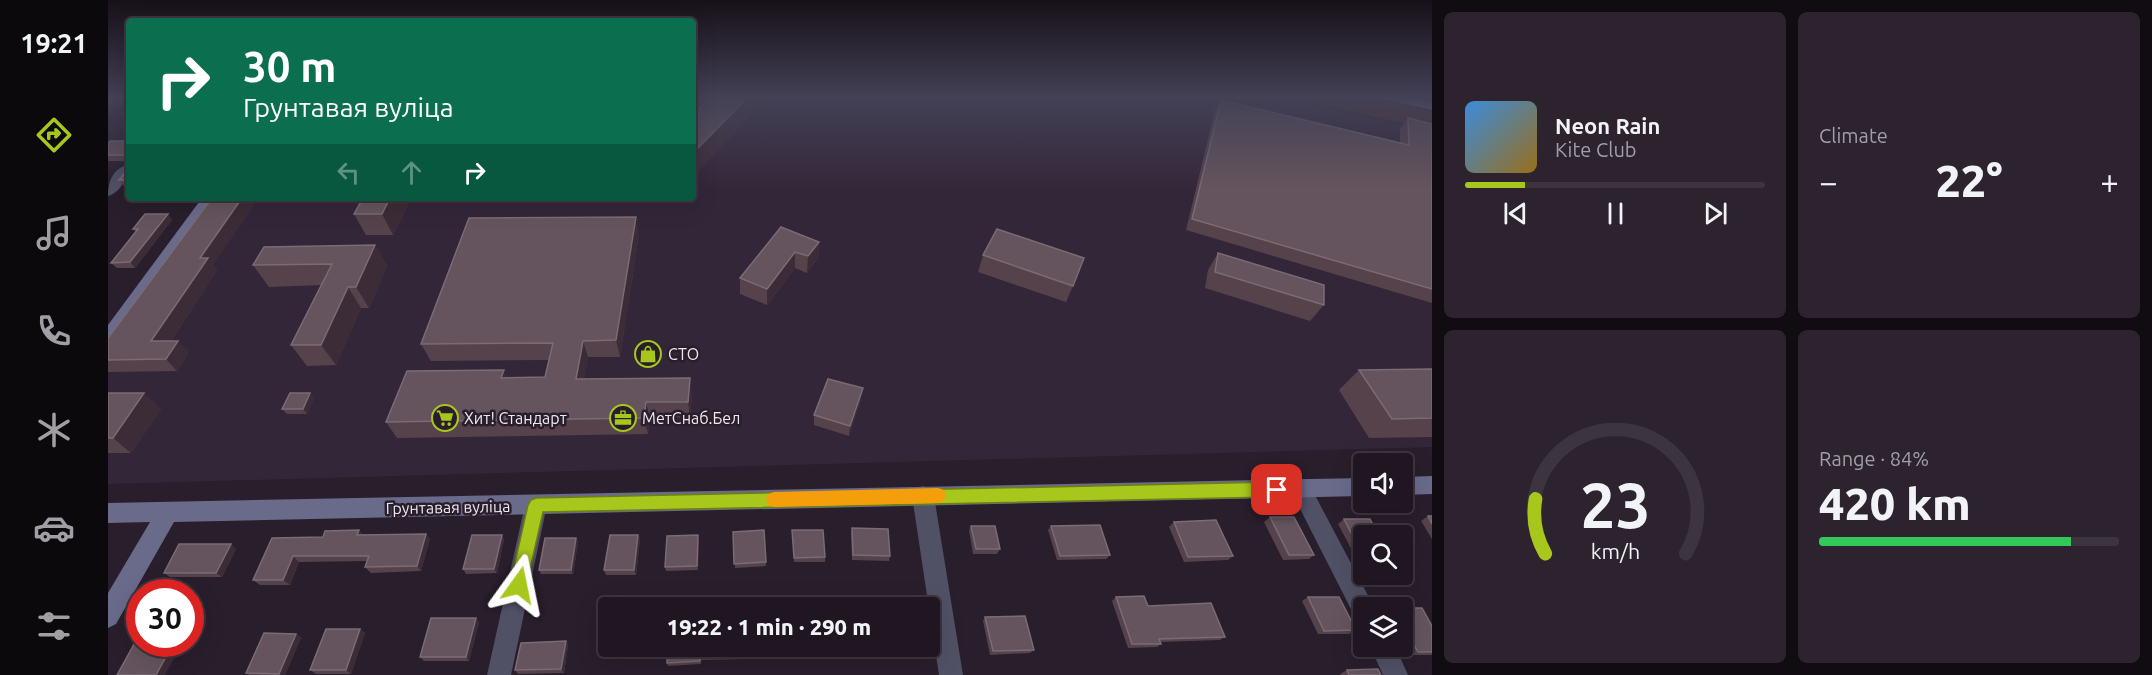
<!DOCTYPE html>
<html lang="en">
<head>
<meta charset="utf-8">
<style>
	body { margin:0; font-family:Ubuntu,sans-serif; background:#2c232e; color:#f1f3f6; height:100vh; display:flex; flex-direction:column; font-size:22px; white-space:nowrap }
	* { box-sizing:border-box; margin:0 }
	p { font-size:20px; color:#a19fa5 }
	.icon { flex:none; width:33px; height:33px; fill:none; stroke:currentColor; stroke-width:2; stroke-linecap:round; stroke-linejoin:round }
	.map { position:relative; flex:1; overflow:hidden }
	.drawer { display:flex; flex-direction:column; gap:12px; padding:12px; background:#110c12; width:720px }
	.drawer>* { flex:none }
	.hud { position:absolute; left:18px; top:18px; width:570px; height:183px; border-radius:6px; box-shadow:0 6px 24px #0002,0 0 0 2px #3c353f; background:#0b6e4f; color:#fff; overflow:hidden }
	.buttons { position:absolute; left:1245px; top:453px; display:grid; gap:12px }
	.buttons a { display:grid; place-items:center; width:60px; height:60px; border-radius:6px; background:#1f1621; box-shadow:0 6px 24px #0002,0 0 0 2px #3c353f; font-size:30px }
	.speed { position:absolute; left:18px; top:579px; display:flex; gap:12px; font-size:30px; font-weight:700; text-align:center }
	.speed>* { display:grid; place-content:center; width:78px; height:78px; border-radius:50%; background:#1f1621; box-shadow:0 6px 24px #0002,0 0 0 2px #3c353f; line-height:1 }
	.speed .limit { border:9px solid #d22; background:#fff; color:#111 }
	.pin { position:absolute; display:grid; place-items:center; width:51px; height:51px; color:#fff; margin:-26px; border-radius:12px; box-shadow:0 3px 9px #0006 }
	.me { position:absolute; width:66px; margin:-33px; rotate:12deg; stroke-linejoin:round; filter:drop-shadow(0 0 4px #0008) }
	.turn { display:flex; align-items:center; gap:21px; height:126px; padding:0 18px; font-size:27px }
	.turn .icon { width:78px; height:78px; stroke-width:2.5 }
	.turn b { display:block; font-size:42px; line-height:51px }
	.lanes { display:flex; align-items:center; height:57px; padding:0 18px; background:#0003; justify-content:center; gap:30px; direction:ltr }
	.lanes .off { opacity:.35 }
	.big { font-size:45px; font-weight:800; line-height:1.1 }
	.drawer .card { flex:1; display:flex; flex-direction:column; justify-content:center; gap:9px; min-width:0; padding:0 21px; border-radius:9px; background:#2c232e }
	.drawer .dial { align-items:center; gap:0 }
	.dial svg { height:156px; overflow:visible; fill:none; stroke:#3c353f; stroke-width:7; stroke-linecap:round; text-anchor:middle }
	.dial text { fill:#f1f3f6; stroke:none }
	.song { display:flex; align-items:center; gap:18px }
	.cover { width:72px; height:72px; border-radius:9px; background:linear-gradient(135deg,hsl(210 70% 55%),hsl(40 70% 35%)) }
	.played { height:6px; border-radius:3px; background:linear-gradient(90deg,#a8c71d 20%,#3c353f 20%) }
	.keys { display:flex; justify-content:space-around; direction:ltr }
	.heat { display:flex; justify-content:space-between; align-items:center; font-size:33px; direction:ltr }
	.charge { height:9px; border-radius:4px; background:linear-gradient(90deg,#34c759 84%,#3c353f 0) }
	.drawer .tiles { flex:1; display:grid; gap:12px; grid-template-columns:repeat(2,1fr) }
	.trip { position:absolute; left:490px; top:597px; width:342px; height:60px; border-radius:6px; background:#1f1621; box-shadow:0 6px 24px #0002,0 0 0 2px #3c353f; font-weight:800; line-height:60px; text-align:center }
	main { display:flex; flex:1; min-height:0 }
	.tab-bar { display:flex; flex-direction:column; width:108px; justify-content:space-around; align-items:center; background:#0c090d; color:#a19fa5 }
	.tab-bar .icon { width:42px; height:42px }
	.tab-bar .active { color:#a8c71d }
	.tab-bar b { font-size:27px; color:#f1f3f6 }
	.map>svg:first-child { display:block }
</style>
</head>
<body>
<main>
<nav class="tab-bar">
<b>19:21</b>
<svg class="icon active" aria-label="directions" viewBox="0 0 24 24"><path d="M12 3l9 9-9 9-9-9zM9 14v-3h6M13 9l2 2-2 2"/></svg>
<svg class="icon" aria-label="music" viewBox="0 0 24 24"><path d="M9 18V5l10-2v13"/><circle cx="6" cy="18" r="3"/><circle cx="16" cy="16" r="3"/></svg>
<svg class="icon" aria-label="phone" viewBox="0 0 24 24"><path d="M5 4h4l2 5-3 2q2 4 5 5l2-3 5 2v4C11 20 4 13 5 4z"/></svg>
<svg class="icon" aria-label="climate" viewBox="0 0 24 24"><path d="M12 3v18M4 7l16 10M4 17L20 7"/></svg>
<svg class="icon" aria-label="car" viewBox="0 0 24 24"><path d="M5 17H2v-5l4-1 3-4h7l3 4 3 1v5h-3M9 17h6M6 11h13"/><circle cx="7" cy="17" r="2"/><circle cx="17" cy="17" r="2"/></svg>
<svg class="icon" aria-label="filters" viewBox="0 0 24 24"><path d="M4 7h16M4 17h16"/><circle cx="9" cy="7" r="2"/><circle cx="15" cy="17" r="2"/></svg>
</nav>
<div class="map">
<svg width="1324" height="675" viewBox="0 0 1324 675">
	<rect width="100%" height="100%" fill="#291e2c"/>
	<!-- built -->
	<polygon fill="#342639" points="585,96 1163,96 1324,132 1324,447 0,484 0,347 108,198 585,198"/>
	<!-- green -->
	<polygon fill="#4d2928" points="1175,96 1254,96 1324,112 1324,130"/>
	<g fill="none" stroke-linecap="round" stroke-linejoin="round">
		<!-- street -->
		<g fill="#505165" fill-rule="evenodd">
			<polygon points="4,96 21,96 21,100 10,100"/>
			<path d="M21 164C21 176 12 193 0 196 0 180 5 169 21 164Z"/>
			<polygon points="1193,480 1200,482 1264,603 1266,608 1256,608 1256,623 1248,619 1182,489 1186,482"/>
			<polygon points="815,486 823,489 826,496 855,675 831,675 804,496 807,489"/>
			<polygon points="428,495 436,498 439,505 403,675 379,675 417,505 420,498"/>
			<polygon points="1262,646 1287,646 1300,675 1275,675"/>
		</g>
		<!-- secondary -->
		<g fill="#6a6a8b" fill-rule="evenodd">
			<polygon points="1273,96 1296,96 1324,102 1324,110 1274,99"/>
			<polygon points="94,198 110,198 6,343 0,345 0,325"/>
			<polygon points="1324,476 1324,494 1294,495 1294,477"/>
			<polygon points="1256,478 1256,496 66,522 8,624 0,628 0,593 42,522 0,523 0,503"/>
		</g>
	</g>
	<!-- wall -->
	<g fill="#55424b">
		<polygon points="603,96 661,96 587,174 585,174 585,114"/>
		<polygon points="1113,100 1292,143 1292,129 1300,118 1324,124 1324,303 1078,230 1107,110"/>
		<polygon points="21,141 21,161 0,161 0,143"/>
		<polygon points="21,168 21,186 16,186 11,180"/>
		<polygon points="255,198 303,198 285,235 258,235 246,214"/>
		<polygon points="60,214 64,220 27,268 9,268 3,263 28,232 25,229"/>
		<polygon points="673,227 711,242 710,258 699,273 687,268 659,305 632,294 632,278"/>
		<polygon points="531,234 512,357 480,357 476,379 584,394 582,417 542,418 540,434 289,438 278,422 399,378 437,377 441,360 323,361 313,344"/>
		<polygon points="267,245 279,266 261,308 253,308 228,365 199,366 183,345 213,285 161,287 145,265"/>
		<polygon points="1110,253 1216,305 1202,321 1097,288 1100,270"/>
		<polygon points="875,255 965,286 958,302 870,272"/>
		<polygon points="105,265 109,270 63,341 81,352 69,371 0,372 0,338"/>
		<polygon points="1324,369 1324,437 1261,438 1231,390 1251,370"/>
		<polygon points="0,393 53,409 23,453 0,453"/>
		<polygon points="206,398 199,414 179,414 174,409"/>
		<polygon points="753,399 741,436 706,425 706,415"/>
		<polygon points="1320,516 1324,516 1324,539 1313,521"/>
		<polygon points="1162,517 1206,555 1201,559 1175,560 1156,522"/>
		<polygon points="1236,519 1256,536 1256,556 1247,556 1230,524"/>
		<polygon points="1066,522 1125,556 1120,560 1076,562 1061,527"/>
		<polygon points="863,526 892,549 889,554 865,554 861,530"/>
		<polygon points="943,526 1002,555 998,559 949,560 940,530"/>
		<polygon points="744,528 782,556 781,561 744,560 743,533"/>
		<polygon points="656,530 658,566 627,568 625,532"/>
		<polygon points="684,530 717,557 717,562 686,562"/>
		<polygon points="318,534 322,539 313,571 263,573 257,567 259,561 191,562 182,585 152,585 145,580 215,537"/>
		<polygon points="530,535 532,539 528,575 498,575 496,570"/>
		<polygon points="468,538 470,542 465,574 433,574 431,570"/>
		<polygon points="396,539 389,573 358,574 355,569"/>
		<polygon points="591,539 590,570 558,571 557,567"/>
		<polygon points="128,549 114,577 62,577 56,573"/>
		<polygon points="1008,597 1040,606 1117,637 1112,640 1053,642 1053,644 1049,647 1020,648 1004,601"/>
		<polygon points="1200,597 1248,630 1241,634 1210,634 1194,601"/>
		<polygon points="1294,608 1324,626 1324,655 1302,655 1294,641"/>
		<polygon points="877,617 926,650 922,653 882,655 875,621"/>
		<polygon points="371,622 361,661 316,661 312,657"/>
		<polygon points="252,629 257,633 243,674 208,674 202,670"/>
		<polygon points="188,634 193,638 177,675 141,675 138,673"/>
		<polygon points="458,641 460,645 456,673 410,674 407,670"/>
		<polygon points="638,646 639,659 593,660 593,664 560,666 559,663"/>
		<polygon points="761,646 799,646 799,652 798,655 762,655"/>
		<polygon points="1239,670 1273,675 1233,675 1232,674"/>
	</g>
	<!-- shaded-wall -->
	<g fill="#3c2c37">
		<polygon points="641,96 661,96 587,174 585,153"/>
		<polygon points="7,97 11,102 0,115 0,104"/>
		<polygon points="134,198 151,198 105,265 109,270 55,353 43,341 92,258"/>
		<polygon points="282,198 303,198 285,235 274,214"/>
		<polygon points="60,214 64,220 27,268 22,262"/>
		<polygon points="528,217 531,234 512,357 508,340"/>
		<polygon points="711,242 710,258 699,273 700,256"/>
		<polygon points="267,245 279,266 261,308 248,287"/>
		<polygon points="687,252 687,268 659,305 659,289"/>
		<polygon points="240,287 253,308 228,365 213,345"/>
		<polygon points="70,341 81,352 69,371 58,359"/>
		<polygon points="475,341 480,357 473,395 468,379"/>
		<polygon points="396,370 403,386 393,378"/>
		<polygon points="582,378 584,394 582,417 580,402"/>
		<polygon points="755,388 753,399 741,436 742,426"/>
		<polygon points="36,393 53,409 23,453 5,438"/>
		<polygon points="202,393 206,398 199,414 195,409"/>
		<polygon points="538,402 542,418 540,434 536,418"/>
		<polygon points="251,530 256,536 249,535"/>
		<polygon points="318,534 322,539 313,571 309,566"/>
		<polygon points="394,535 396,539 389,573 386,569"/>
		<polygon points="530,535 532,539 528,575 526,570"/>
		<polygon points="590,535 591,539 590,570 589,566"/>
		<polygon points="468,538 470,542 465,574 463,570"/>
		<polygon points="123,544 128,549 114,577 108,573"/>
		<polygon points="185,556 191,562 182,585 175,580"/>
		<polygon points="368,618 371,622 361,661 358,657"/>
		<polygon points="252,629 257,633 243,674 238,670"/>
		<polygon points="188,634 193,638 177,675 172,675 171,674"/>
		<polygon points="458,641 460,645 456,673 453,669"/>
		<polygon points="65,644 70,644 73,645 57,675 48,675"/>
	</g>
	<!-- building -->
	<g fill="#65545d" stroke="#7a6b74" stroke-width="1.5">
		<polygon points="0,96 7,97 0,104"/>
		<polygon points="603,96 641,96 585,153 585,114"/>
		<polygon points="1113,100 1301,145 1300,118 1324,124 1324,289 1084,219"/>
		<polygon points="2,141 21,141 21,155 0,155 0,143"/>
		<polygon points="21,168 21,180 11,180"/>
		<polygon points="104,198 134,198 92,258 100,258 43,341 70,341 58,359 0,360 0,338"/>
		<polygon points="255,198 282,198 274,214 246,214"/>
		<polygon points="37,214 60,214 22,262 3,263 30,229 25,229"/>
		<polygon points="528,217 508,340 475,341 468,379 582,378 580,402 538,402 536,418 278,422 299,371 396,370 393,378 437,377 445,343 313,344 361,218"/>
		<polygon points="673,227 711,242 700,256 687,252 659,289 632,278"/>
		<polygon points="889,229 976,258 965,286 875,255"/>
		<polygon points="267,245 248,287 240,287 213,345 183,345 224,264 145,265 156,247"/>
		<polygon points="1110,253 1216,285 1216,305 1107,272"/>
		<polygon points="1324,369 1324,418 1284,419 1251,370"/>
		<polygon points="720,379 755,388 742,426 706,415"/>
		<polygon points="0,393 36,393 5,438 0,438"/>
		<polygon points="182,393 202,393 195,409 174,409"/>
		<polygon points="1320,516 1324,516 1324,524"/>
		<polygon points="1162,517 1186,517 1206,555 1181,555"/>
		<polygon points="1236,519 1262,519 1271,536 1256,536 1256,552 1253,552"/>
		<polygon points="1108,520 1125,556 1080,557 1066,522"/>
		<polygon points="992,525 1002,555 952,556 943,526"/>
		<polygon points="863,526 887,526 892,549 868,549"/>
		<polygon points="744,528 780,529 782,556 745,555"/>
		<polygon points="251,530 249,535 318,534 309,566 257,567 261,556 185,556 175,580 145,580 164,538 215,537 217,531"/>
		<polygon points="656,530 658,562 626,564 625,532"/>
		<polygon points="684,530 715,530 717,557 686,558"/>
		<polygon points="364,535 394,535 386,569 355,569"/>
		<polygon points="502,535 530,535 526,570 496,570"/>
		<polygon points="590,535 589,566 557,567 559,536"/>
		<polygon points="437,538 468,538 463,570 431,570"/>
		<polygon points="71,544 123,544 108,573 56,573"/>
		<polygon points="1036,596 1040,606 1103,603 1117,637 1051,639 1053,644 1024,644 1008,597"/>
		<polygon points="1200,597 1231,597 1248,630 1216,631"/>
		<polygon points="1294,608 1314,608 1324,626 1324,652 1310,652 1294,623"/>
		<polygon points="917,616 926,650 885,651 877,617"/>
		<polygon points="323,618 368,618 358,657 312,657"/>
		<polygon points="218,629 252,629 238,670 202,670"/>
		<polygon points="156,633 188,634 171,674 138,673"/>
		<polygon points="29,639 32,640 32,644 65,644 48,675 9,675"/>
		<polygon points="458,641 453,669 407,670 413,643"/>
		<polygon points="559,646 638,646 638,655 592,657 592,661 559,663"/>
		<rect x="763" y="646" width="36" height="6"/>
		<polygon points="1270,669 1273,675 1241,675 1239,670"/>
	</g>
	<!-- sky -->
	<linearGradient id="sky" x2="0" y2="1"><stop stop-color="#171018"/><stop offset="0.51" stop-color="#434156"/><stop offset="1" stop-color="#434156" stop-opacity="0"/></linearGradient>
	<rect width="1324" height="190" fill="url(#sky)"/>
	<!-- route -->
	<polygon fill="#a8c71d" stroke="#6d8113" stroke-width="1.5" points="1169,482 1175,485 1177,490 1175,495 1169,497 435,512 417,591 411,593 405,591 402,585 420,505 423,500 428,498"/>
	<!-- slow -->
	<polygon fill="#f59e0b" points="830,488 836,490 838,496 836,501 830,503 666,507 660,505 658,499 660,494 666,492"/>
	<!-- icons -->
	<defs>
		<symbol id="shop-ring" viewBox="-11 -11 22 22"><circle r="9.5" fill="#291e2c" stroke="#a8c71d" stroke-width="1.5"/><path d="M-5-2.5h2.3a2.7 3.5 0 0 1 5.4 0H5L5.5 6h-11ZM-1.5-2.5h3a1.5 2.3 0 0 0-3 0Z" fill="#a8c71d"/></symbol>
		<symbol id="supermarket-ring" viewBox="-11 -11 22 22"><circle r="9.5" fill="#291e2c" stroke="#a8c71d" stroke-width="1.5"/><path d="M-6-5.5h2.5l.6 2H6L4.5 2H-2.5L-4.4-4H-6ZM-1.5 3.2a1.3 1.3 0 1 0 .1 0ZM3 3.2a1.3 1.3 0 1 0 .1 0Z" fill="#a8c71d"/></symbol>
		<symbol id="office-ring" viewBox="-11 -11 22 22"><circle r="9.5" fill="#291e2c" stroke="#a8c71d" stroke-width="1.5"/><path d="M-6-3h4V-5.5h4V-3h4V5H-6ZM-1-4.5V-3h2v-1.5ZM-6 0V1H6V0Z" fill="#a8c71d"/></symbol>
	</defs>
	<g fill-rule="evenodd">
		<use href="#shop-ring" x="525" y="339" width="30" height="30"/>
		<use href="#supermarket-ring" x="322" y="403" width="30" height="30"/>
		<use href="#office-ring" x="500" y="403" width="30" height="30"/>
	</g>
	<g text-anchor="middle" stroke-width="5" stroke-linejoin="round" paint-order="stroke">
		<!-- poi labels -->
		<g font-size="16" fill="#eee7f0" stroke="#291e2c" text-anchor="start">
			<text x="560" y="360">СТО</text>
			<text x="356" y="424">Хит! Стандарт</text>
			<text x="534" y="424">МетСнаб.Бел</text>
		</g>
		<!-- street labels -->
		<g font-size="16" fill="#eee7f0" stroke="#291e2c">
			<text transform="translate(340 507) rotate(-1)" y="6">Грунтавая вуліца</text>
		</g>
	</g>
</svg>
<div class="buttons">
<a><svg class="icon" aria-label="sound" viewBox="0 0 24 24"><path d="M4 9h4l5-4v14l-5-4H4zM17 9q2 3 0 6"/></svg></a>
<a><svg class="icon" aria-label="search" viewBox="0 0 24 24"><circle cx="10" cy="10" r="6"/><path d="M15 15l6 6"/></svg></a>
<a><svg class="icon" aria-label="layers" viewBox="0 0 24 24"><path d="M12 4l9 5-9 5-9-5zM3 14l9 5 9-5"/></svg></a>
</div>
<div class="speed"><div class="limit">30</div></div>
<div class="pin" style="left:1169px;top:490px;background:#d93025"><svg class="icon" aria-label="arrive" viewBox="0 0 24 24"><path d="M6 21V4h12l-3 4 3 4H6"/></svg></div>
<svg class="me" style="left:411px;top:585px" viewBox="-20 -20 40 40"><path d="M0-17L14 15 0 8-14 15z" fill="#a8c71d" stroke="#fff" stroke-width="4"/></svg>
<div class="trip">19:22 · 1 min · 290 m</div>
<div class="hud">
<div class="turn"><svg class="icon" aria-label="right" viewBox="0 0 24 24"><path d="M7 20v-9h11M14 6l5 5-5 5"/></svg><div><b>30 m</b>Грунтавая вуліца</div></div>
<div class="lanes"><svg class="icon off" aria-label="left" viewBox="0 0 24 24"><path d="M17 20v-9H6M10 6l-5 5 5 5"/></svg><svg class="icon off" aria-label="ahead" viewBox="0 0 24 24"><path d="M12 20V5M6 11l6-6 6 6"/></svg><svg class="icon" aria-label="right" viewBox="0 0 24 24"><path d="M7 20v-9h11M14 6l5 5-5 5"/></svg></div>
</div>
</div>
<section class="drawer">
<div class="tiles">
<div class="card">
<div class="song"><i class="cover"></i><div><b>Neon Rain</b><p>Kite Club</p></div></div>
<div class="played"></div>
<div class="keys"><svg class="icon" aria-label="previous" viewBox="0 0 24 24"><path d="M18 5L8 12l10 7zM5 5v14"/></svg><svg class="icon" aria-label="pause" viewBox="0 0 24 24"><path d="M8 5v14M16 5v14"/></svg><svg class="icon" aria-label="next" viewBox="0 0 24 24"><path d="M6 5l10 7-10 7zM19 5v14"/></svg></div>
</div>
<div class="card"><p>Climate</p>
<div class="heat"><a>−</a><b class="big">22°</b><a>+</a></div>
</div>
<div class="card dial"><svg viewBox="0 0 100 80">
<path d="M14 69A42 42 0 1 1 86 69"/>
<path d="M14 69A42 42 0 0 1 9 41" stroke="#a8c71d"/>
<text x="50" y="56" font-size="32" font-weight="700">23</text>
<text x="50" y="72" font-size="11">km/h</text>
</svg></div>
<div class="card"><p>Range · 84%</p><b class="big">420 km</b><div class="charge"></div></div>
</div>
</section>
</main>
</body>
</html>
